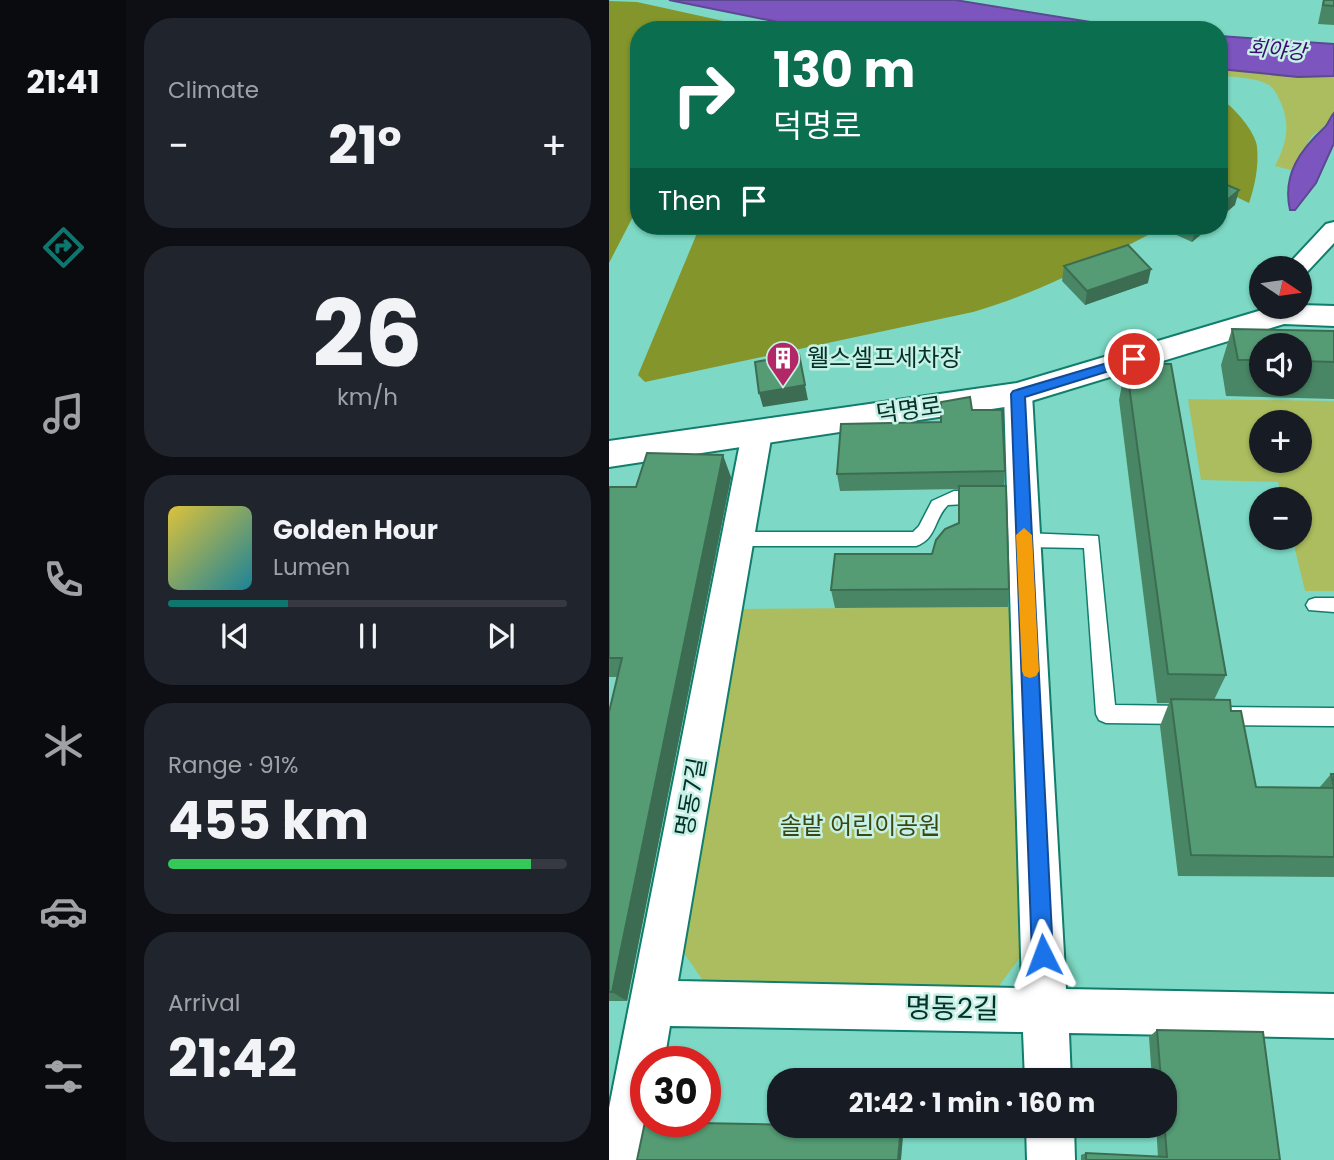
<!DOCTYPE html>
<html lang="en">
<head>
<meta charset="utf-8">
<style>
	body { margin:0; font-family:Poppins,"Noto Sans KR",sans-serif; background:#20242c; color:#f1f3f6; height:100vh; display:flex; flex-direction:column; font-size:26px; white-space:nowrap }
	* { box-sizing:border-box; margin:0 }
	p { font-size:23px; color:#9ea1a6 }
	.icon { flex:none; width:38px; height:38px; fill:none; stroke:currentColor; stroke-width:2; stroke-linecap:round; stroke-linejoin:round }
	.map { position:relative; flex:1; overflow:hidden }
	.panel { display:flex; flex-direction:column; gap:18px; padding:18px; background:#0d0f14; width:483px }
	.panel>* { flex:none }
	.guide { position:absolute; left:21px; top:21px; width:598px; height:214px; border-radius:28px; box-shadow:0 2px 5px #0004; background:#0b6e4f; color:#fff; overflow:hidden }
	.needle { width:46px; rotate:103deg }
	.buttons { position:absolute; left:640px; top:256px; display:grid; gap:14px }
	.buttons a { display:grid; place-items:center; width:63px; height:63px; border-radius:50%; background:#171b24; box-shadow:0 2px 5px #0004; font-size:35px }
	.speed { position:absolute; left:21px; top:1046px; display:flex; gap:14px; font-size:35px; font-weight:700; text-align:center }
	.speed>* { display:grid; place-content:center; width:91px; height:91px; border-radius:50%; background:#171b24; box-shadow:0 2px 5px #0004; line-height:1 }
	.speed .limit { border:10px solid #d22; background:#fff; color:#111 }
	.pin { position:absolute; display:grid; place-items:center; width:60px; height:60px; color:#fff; margin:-30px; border:4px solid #fff; border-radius:50%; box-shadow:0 2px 7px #0007 }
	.me { position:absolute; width:77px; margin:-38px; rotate:357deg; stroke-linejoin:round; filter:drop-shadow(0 0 5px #0008) }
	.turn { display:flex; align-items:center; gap:24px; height:147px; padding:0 28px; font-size:32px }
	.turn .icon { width:91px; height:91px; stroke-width:2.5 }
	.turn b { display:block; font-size:49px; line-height:60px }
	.then { display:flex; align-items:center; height:66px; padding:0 28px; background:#0003; gap:14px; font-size:26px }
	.big { font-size:52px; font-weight:700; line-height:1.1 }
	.panel .card { flex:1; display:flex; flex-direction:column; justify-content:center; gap:10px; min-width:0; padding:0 24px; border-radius:28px; background:#20242c }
	.panel .dial { align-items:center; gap:0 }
	.dial b { font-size:91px; line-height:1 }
	.song { display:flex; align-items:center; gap:21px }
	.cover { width:84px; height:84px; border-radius:10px; background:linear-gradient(135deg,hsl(50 70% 55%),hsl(190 70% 35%)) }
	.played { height:7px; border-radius:4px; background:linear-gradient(90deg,#0f766e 30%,#363941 30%) }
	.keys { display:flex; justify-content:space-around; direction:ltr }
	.heat { display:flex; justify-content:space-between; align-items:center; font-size:38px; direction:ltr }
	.charge { height:10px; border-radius:5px; background:linear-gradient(90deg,#34c759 91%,#363941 0) }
	.trip { position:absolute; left:158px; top:1068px; width:410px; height:70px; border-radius:28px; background:#171b24; box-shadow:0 2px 5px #0004; font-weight:700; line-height:70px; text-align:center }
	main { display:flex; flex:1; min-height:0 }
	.dock { display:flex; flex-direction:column; width:126px; justify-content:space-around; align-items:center; background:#090b0e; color:#9ea1a6 }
	.dock .icon { width:49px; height:49px }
	.dock .on { color:#0f766e }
	.dock b { font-size:32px; color:#f1f3f6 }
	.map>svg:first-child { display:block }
</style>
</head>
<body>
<main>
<nav class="dock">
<b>21:41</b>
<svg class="icon on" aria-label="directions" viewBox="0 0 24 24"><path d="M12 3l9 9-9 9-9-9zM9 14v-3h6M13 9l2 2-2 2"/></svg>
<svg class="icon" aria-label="music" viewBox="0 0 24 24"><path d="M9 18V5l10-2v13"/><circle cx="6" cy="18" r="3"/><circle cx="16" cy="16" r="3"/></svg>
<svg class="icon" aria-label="phone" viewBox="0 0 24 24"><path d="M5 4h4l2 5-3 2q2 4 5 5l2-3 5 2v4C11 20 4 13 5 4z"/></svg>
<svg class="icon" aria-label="climate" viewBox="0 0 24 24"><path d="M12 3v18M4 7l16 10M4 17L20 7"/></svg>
<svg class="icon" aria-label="car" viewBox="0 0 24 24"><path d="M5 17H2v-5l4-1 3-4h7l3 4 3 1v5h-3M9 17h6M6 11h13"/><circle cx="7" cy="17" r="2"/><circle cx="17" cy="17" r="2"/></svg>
<svg class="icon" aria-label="filters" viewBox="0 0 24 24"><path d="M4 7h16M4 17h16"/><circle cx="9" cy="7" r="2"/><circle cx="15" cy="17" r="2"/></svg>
</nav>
<section class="panel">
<div class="card"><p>Climate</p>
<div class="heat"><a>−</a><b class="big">21°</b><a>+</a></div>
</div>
<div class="card dial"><b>26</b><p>km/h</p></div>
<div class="card">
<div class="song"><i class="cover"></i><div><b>Golden Hour</b><p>Lumen</p></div></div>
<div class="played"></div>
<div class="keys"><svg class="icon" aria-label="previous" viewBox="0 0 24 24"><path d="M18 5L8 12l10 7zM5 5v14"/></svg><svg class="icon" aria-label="pause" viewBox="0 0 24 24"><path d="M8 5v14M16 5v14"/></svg><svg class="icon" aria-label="next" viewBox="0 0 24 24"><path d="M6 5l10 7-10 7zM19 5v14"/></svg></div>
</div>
<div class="card"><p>Range · 91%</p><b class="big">455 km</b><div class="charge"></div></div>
<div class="card"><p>Arrival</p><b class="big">21:42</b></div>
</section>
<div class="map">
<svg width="725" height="1160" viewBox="0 0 725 1160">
	<rect width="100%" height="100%" fill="#7dd9c5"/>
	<!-- green -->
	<g fill="#abbd5e" fill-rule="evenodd">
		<path d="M611 69 689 77 725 76V113L718 125 703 136 682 170 666 166C677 144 682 127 672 103 669 97 666 89 660 85 647 77 626 78 611 75Z"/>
		<path d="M579 399 725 401V591H696L683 537H691V499H673L669 482 592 480ZM653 422H691V460H653Z"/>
		<polygon points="406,607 412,956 390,986 95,982 68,943 133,609"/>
	</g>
	<!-- forest -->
	<g fill="#84952c">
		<polygon points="0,1 28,2 119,22 122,25 120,30 30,30 30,205 0,263"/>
		<path d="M611 99C624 105 647 133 648 147 650 165 646 186 640 203L611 189Z"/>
		<path d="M91 226H543L539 235C482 265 426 294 364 312L36 382 29 375Z"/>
	</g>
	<!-- water -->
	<g fill="#7d55bf" stroke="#594a92" stroke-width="2">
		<polygon points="60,0 346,0 500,25 547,30 208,30"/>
		<polygon points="611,36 725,44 725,76 689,77 611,69"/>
		<path d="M725 113V143L707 183 686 210H681C673 175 691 150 716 127 720 123 721 117 725 113Z"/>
	</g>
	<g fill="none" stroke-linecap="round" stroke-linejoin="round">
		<defs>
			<g id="service">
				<path d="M345 491H375L383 497 375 503 339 505C325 518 328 539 307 546H128L122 544 120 539 122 534 128 532H304L310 526 323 501Z"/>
				<polygon points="415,533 489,536 506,705 578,706 585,709 588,715 585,721 578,724 497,723 490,720 487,714 475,548 415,547 409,545 407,540 409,535"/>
				<polygon points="706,598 725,598 725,612 700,610 697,605 700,600"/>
				<polygon points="610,707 725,708 725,726 610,725 603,722 600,716 603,710"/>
			</g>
			<g id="minor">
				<polygon points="725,222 725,243 697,273 691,275 691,268 676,268 717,224"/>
				<polygon points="409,384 419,387 423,394 457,989 725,994 725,1038 460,1033 462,1080 416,1080 414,1032 61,1026 55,1062 37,1062 37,1122 45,1122 38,1160 0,1160 0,1108 133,433 138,425 148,422 158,425 163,433 69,981 413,988 395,394 399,387"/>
				<polygon points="417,1125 465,1125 466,1160 418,1160"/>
			</g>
			<polygon id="tertiary" points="691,305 725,306 725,326 675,324 409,405 0,467 0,441 408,383 663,307"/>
		</defs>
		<!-- service casing -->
		<use href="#service" stroke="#117d6c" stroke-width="3"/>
		<!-- minor casing -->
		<use href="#minor" stroke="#117d6c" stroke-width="4"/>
		<!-- tertiary casing -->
		<use href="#tertiary" stroke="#117d6c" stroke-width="4"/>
		<!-- service -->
		<use href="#service" fill="#fff" fill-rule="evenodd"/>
		<!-- minor -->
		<use href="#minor" fill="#fff" fill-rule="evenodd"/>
		<!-- tertiary -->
		<use href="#tertiary" fill="#fff" fill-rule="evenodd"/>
	</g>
	<!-- wall -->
	<g fill="#498665" fill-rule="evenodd">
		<polygon points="714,0 725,0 725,25 709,24"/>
		<polygon points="552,226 602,226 583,242 552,228"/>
		<polygon points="455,266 539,283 476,305 453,281"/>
		<path d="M623 329 725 331V399L617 396 612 365ZM653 345H691V383H653Z"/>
		<polygon points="517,363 617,675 605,700 622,711 647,787 710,788 722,774 725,774 725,877 569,876 551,726 560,703 548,703 510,400"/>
		<polygon points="363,410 396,471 395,486 400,589 399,607 226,608 222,590 323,554 350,523 350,489 231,491 228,474 332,422"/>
		<polygon points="122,477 18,1001 0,1001 0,712 9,677 0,677 0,487 27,487"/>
		<polygon points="548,1030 671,1160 472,1160 472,1155 477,1153 549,1157 547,1125 555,1125 555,1080 543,1080 540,1037"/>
	</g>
	<!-- shaded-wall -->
	<g fill="#3c6d52">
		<polygon points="630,190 626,205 611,218 611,206"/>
		<polygon points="588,226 602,226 583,242 587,227"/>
		<polygon points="542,269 539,283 476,305 478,291"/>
		<polygon points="196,385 199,400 154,407 150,393"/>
		<polygon points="114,455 122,477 18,1001 3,992"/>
		<polygon points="292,1125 295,1125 292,1160 289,1160"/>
	</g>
	<!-- building -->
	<g fill="#559c75" stroke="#3c6d52" stroke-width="2">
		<polygon points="715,0 725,0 725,6 714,5"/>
		<polygon points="611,182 630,190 611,206"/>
		<polygon points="519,245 542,269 478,291 455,266"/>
		<polygon points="623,329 725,331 725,362 691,361 691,345 653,345 653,360 629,360"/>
		<polygon points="190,354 196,385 150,393 146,362"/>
		<polygon points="517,363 562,364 617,675 559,674"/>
		<polygon points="361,397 363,410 393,410 396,471 228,474 232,424 332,422 332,402"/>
		<polygon points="38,453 114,455 3,992 0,992 0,712 13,658 0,658 0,487 27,487"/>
		<polygon points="350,486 397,486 400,589 222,590 226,554 323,554 327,540 336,529 350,523"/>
		<polygon points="562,699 621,700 622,711 632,711 647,787 725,788 725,857 582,855"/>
		<polygon points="722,774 725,774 725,788"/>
		<polygon points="548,1030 654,1032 671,1160 477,1160 477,1153 558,1157 555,1120 555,1080 552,1080"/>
		<polygon points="36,1122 244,1126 244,1125 292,1125 289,1160 28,1160"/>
	</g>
	<!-- route -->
	<polygon fill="#1a73e8" stroke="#114b97" stroke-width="2" points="525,355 529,356 529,362 416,397 444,955 441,962 434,965 427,962 423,955 402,394 404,391"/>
	<!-- slow -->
	<polygon fill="#f59e0b" points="415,528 423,535 430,671 427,676 421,678 415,676 413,671 407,535"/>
	<!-- icons -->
	<defs>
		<symbol id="building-pin" viewBox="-11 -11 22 30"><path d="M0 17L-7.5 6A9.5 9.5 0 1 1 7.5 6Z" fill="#b22867" stroke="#c5f0e5"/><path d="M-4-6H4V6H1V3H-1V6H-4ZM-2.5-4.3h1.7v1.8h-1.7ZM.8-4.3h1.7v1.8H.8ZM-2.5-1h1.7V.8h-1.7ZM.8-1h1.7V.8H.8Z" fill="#fff"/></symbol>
	</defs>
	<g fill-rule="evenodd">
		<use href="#building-pin" x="155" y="339" width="38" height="52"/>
	</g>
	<g text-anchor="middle" stroke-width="5" stroke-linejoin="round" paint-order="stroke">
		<!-- far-water labels -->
		<g font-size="21" font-style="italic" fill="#3c0b70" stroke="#c5f0e5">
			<text transform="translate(668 50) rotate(5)" y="7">회야강</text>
		</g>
		<!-- poi labels -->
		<g font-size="24" fill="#053028" stroke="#c5f0e5" text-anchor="start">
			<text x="198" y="366">웰스셀프세차장</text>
		</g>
		<!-- street labels -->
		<g font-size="24" fill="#053028" stroke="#c5f0e5">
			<text transform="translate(300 410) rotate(-8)" y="8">덕명로</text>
			<text transform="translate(82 797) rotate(-80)" y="8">명동7길</text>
		</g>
		<!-- park labels -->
		<g font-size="24" fill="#3d460f" stroke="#c5f0e5">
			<text x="251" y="834">솔밭 어린이공원</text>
		</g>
		<!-- near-street labels -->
		<g font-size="28" fill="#053028" stroke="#c5f0e5">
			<text transform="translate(343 1008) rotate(1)" y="10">명동2길</text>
		</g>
	</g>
</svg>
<div class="buttons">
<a><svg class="needle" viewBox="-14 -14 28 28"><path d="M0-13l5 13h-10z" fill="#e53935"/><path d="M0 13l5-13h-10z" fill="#9ea1a6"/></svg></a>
<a><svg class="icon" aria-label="sound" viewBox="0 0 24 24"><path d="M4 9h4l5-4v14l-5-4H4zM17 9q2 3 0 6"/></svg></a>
<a>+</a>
<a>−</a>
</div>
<div class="speed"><div class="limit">30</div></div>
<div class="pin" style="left:525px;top:359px;background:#d93025"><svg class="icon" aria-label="arrive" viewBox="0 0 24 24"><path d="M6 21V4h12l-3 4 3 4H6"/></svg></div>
<svg class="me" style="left:434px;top:955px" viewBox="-20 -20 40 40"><path d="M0-17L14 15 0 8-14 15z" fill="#1a73e8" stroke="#fff" stroke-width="4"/></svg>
<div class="trip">21:42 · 1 min · 160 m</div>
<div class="guide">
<div class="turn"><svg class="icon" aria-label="right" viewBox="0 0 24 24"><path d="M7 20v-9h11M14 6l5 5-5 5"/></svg><div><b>130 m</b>덕명로</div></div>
<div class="then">Then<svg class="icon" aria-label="arrive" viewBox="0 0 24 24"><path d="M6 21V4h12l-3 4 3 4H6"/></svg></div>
</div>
</div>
</main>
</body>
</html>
